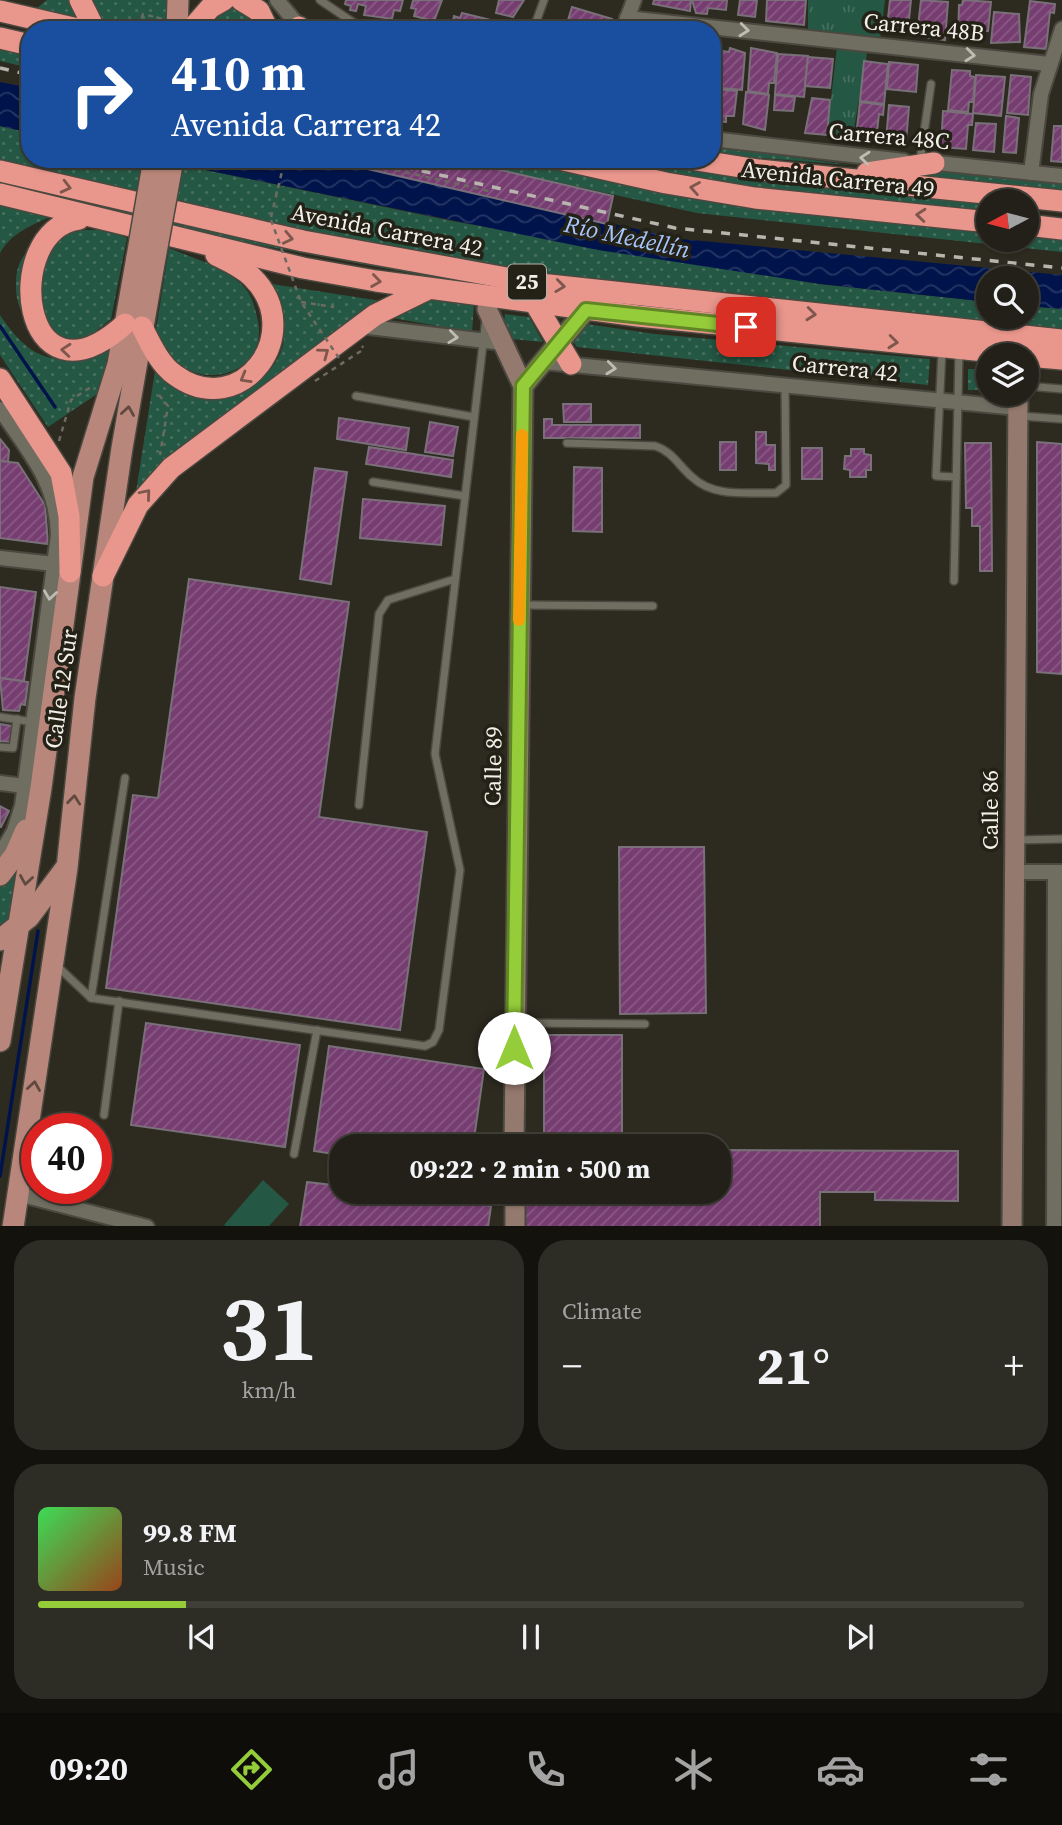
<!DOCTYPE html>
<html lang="en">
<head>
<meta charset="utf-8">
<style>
	body { margin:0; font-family:"Source Serif 4",serif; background:#2e2d25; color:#f1f3f6; height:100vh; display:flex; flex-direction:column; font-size:26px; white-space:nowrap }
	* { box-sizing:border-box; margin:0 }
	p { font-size:23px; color:#a2a3a2 }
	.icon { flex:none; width:38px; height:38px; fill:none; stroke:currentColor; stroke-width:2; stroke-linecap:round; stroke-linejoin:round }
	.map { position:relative; height:1226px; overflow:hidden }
	.details { display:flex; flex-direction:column; gap:14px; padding:14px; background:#13120d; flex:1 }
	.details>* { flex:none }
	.banner { position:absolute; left:21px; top:21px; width:700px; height:147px; border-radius:28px; box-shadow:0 2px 5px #0004,0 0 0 2px #3f3e37; background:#1a4fa0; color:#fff; overflow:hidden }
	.needle { width:46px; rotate:263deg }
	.controls { position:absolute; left:976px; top:189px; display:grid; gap:14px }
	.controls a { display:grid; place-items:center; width:63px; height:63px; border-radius:50%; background:#222018; box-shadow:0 2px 5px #0004,0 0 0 2px #3f3e37; font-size:35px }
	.speed { position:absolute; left:21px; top:1113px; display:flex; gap:14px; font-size:35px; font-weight:700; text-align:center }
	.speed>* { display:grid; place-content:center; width:91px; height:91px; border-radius:50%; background:#222018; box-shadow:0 2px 5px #0004,0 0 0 2px #3f3e37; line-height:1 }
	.speed .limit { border:10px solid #d22; background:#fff; color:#111 }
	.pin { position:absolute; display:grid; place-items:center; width:60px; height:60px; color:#fff; margin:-30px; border-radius:14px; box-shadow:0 4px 10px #0006 }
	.me { position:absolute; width:77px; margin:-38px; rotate:0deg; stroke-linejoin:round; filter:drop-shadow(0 0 5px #0008) }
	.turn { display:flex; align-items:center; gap:24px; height:147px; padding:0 35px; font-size:32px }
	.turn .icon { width:91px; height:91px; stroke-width:2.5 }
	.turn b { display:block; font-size:49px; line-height:60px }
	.big { font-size:52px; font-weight:700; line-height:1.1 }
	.details .widget { flex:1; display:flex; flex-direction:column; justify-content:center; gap:10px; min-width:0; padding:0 24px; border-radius:28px; background:#2e2d25 }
	.details .dial { align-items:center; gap:0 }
	.dial b { font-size:91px; line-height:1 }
	.song { display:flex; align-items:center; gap:21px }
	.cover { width:84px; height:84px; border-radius:10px; background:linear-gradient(135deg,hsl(130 70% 55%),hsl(20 70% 35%)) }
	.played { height:7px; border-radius:4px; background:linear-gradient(90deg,#95cc3a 15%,#3f3e37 15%) }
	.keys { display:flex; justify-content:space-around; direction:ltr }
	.heat { display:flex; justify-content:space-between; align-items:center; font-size:38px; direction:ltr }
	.details .tiles { flex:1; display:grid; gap:14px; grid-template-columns:1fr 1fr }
	.widget:last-child { grid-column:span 2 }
	.trip { position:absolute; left:329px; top:1134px; width:402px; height:70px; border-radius:28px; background:#222018; box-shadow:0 2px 5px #0004,0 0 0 2px #3f3e37; font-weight:700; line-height:70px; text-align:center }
	.dock { display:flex; height:112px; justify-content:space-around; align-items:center; background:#0e0d0a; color:#a2a3a2 }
	.dock .icon { width:49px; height:49px }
	.dock .selected { color:#95cc3a }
	.dock b { font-size:32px; color:#f1f3f6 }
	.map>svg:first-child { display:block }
</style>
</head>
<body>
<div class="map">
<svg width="1062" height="1227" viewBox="0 0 1062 1227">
	<defs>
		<pattern id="grass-dots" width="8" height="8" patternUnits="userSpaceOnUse" patternTransform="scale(1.75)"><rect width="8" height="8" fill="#255844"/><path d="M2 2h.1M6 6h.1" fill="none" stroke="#45705f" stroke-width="1.8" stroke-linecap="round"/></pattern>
		<pattern id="park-tufts" width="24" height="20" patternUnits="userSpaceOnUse" patternTransform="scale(1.75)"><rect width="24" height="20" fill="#255844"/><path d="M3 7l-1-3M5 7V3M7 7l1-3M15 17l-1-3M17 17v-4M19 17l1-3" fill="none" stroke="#45705f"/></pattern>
		<pattern id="water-waves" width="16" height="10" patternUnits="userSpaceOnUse" patternTransform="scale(1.75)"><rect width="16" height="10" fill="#00144b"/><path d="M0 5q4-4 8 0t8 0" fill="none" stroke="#263665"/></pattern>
		<pattern id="building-hatch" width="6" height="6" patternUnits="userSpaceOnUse" patternTransform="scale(1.75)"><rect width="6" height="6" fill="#763d71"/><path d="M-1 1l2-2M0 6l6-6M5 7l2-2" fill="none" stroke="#8a5985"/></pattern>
	</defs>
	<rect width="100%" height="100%" fill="#2d2b20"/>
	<!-- grass -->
	<g fill="url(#grass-dots)">
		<polygon points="47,0 71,0 79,21 32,12"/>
		<polygon points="88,0 170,0 165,30 124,30 101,24"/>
		<path d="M233 8C247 12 254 17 259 30H207C210 14 219 12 233 8Z"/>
		<polygon points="0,48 30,54 30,68 0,61"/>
		<polygon points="0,126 30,133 30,159 152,159 457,222 819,284 989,302 989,317 1027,317 1027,306 1062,309 1062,333 686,298 343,244 0,165"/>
		<polygon points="712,146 850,165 712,154"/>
		<polygon points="453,159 518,159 659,191 989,231 989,240 1027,240 1027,235 1062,238 1062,252 697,213"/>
		<polygon points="591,159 633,159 689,169 989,203 989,214 787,197"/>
		<polygon points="937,171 1062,183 1062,191 911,177"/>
		<polygon points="0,177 346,257 1062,347 688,315 448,280 200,234 0,186"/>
		<path d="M0 204 52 216C32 225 11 233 0 253Z"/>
		<path d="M85 230H107L127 238 111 319C104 324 97 331 89 335 52 349 14 325 16 284 16 273 18 263 25 254 40 237 65 234 85 230Z"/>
		<path d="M169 248C192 258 223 266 241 284 251 293 254 304 257 317 270 366 216 391 178 364 168 357 161 347 155 336Z"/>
		<path d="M272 284 381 301 172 453 147 478 135 498 155 371C172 384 185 395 207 399 240 405 283 370 284 337 285 318 280 301 272 284Z"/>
		<polygon points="429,298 474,304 472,332 393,318"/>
		<polygon points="505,314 529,317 543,342 512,339 504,325"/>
		<path d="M0 315C32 363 56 367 109 349L100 392 48 427 0 355Z"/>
		<polygon points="586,324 655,334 930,359 928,385 577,347 572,340"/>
		<rect x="968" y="369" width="21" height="21"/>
		<polygon points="19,862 15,918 0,928 0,886"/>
	</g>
	<!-- park -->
	<polygon fill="url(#park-tufts)" points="808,0 885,0 880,41 869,42 853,134 848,139 827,134 838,38 808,30"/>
	<!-- pitch -->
	<polygon fill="#255844" points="263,1180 289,1204 269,1226 226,1226 224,1225"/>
	<!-- water -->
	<g fill="url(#water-waves)">
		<polygon points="0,82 30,88 30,133 0,126"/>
		<polygon points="152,159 324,159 681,239 1062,275 1062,309 1027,306 1027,278 989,278 989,302 820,284 598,250"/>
	</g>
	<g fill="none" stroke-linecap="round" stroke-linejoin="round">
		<!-- stream -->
		<g stroke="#00144b" stroke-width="3.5">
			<polyline points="0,326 55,407"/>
			<polyline points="0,1176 38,931"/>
		</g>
	</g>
	<!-- building -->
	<g fill="url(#building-hatch)" stroke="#7a7079" stroke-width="2">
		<polygon points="346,0 403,0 400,11 394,10 392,19 364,15 366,6 358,4 356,11 350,10 351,6 345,4"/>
		<polygon points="420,0 442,0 434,21 414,16 416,9 411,8 413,1"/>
		<polygon points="499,0 524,0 513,17 496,13"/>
		<polygon points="654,0 691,0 690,11 653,4"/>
		<polygon points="692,0 727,0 726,10 708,8 707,14 696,13"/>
		<polygon points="740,0 757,0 755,17 738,15"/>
		<polygon points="767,0 806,0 804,25 766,21"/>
		<polygon points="890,0 911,0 908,29 887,27"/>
		<polygon points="921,0 948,2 945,40 917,36"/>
		<polygon points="963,0 991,2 988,31 981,30 980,40 958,37 959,5 962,5"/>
		<polygon points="1030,1 1055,4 1054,13 1050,12 1046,49 1024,47"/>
		<polygon points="572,7 612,19 608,30 565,30"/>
		<polygon points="994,12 1019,14 1020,42 991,43"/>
		<polygon points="462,13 503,23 501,30 451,30 454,16 460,18"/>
		<polygon points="730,48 745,53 742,90 712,87 715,50 729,52"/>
		<polygon points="751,48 777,53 774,83 769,83 768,94 748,91"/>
		<polygon points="778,54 808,56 804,97 775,94"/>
		<polygon points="808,57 833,59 830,88 805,86"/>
		<polygon points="864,61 888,64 884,104 860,101"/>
		<polygon points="889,62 918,65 916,92 887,89"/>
		<polygon points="952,70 970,71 970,76 975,77 973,102 969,102 968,112 948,110"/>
		<polygon points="976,75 1005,77 1001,116 973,113"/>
		<polygon points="1011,75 1031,77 1028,115 1007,113"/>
		<polygon points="716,89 737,91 734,116 726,116 726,122 713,121"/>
		<polygon points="746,92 769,95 765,130 743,124"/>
		<polygon points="775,95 795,97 793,111 774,110"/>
		<polygon points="812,98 830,100 827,135 805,133"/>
		<polygon points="860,102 884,105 883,115 879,114 876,141 864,139 865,133 857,128"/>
		<polygon points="889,105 909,107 906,142 886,140"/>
		<polygon points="943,111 973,114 972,125 968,125 966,149 941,147"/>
		<polygon points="1006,116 1019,118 1016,153 1003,152"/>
		<polygon points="976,123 996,124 994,152 973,150"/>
		<polygon points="1054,126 1062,126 1062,162 1051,161"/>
		<polygon points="324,159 453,159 613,196 607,224"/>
		<polygon points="563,404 591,404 591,422 564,422"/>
		<polygon points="339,418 409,428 406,450 337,439"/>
		<polygon points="544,419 552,419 552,425 640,425 640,438 544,438"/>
		<polygon points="430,422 458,427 453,456 425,452"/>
		<polygon points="756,432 766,432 766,445 775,445 775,470 769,470 769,464 756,463"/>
		<polygon points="0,439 9,450 8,462 0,461"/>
		<rect x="720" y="442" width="16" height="28"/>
		<polygon points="1037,442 1062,444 1062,674 1037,672"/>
		<polygon points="965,443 991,443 992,571 980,571 980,526 972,526 972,508 966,508"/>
		<polygon points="369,447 453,460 451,477 366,464"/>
		<rect x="802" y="448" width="20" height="31"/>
		<polygon points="851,449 864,449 864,454 871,455 871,470 866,470 866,477 850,477 850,470 844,469 845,456 851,456"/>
		<polygon points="0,461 18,463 45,505 48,544 0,538"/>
		<polygon points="574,467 602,468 602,532 573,531"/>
		<polygon points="315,468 347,472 331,584 300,579"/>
		<polygon points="363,499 445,506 441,545 360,538"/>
		<polygon points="189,579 349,602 319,817 427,832 400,1030 106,988 133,795 158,798"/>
		<polygon points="0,587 36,592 24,681 0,678"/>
		<polygon points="0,678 28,682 25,705 21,704 19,711 3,710"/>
		<polygon points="0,724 12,726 11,742 0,741"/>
		<polygon points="0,806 9,811 1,827 0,827"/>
		<polygon points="619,847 704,847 706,1013 620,1014"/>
		<polygon points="146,1023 300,1045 285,1147 131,1125"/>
		<polygon points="544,1035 622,1035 622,1140 544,1139"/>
		<polygon points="329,1046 484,1069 473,1146 341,1146 341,1155 314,1151"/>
		<polygon points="719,1150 958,1151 958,1201 875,1200 875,1192 820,1192 820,1227 521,1227 521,1192 719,1192"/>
		<polygon points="307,1182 341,1186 341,1192 383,1192 491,1206 488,1227 300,1227"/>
	</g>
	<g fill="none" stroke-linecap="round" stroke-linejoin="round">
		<defs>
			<g id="lane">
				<polyline points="320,0 354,23 373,30"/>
				<polyline points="533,30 544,0"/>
				<polyline points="920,161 931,84"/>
				<polyline points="942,350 936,476 956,477"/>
				<polyline points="1027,386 1062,389"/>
				<polyline points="356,396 474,417"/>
				<polyline points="1021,416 1062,419"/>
				<path d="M567 443 655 446C672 451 679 466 692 477 714 498 748 492 776 493L786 485 785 385"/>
				<polyline points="373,482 465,496"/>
				<polyline points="954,581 959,351"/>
				<polyline points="520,605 653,606"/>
				<polyline points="0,717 33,722"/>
				<polyline points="0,747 13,748 17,719"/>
				<polyline points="125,778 91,998 425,1046 433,1042 439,1030 460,870 435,754 486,318"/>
				<polyline points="359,805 379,614 388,600 455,579"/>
				<polyline points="1017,840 1062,839"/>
				<polyline points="56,965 91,998"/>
				<polyline points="518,1023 645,1024"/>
				<polyline points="104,1115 119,1001"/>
				<polyline points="294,1154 317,1030"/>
				<polyline points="490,1192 514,1195"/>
				<polyline points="52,1203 57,1188"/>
			</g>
			<g id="street">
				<polyline points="277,0 302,30"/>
				<polyline points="627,18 1049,64"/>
				<polyline points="623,30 634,0"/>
				<polyline points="712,139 904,161"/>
				<polyline points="928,162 1062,176"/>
				<polyline points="1031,173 1041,94 1062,29"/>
				<polyline points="361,326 503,343"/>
				<polyline points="543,362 1018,408"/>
				<path d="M0 409C28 451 57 482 58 535L22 806 14 831 0 855"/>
				<polyline points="0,558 54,564"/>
				<polyline points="0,783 33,787"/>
				<polyline points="1014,872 1062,872"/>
				<polyline points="18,1194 147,1227"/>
				<polyline points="1054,1227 1055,872"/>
			</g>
			<g id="secondary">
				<polyline points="489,297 487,309 523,386 514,1146"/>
				<polyline points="523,386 586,310"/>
				<polyline points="515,1192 515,1227"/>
				<polyline points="1012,1227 1018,394"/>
			</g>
			<g id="primary">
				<polyline points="177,30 178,0"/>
				<polyline points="0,875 15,855 26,830"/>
				<polyline points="0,940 29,917 65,869"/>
				<polyline points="0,1041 41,788 83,477 118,364 137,257"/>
				<polyline points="13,1227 67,868 85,698 122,448 155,258"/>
			</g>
			<g id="highway">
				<polyline points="80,0 95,30"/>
				<polyline points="241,0 259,11 268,30"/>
				<polyline points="0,11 82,30"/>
				<polyline points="196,24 210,8 224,0"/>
				<polyline points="299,27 301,30"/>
				<polyline points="0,38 30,45"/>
				<polyline points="559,159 666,183 755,198 989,222"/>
				<polyline points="690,159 759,170 1062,201"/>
				<polyline points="0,171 303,241 540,284 1062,340"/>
				<polyline points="867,173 934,163"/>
				<polyline points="0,194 303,268 376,281 638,316 1023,355"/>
				<path d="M79 219C0 230 20 418 125 324"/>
				<polyline points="1027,225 1062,229"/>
				<polyline points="535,303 571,364"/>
				<path d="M142 327C150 343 160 365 175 375 241 423 308 332 252 277 242 267 228 261 216 255"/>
				<polyline points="1027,356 1062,359"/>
				<polyline points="0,379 61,473 69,516 70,572"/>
				<polyline points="103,576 138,505 171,468 375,315 428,289"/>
			</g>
		</defs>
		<!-- lane casing -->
		<use href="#lane" stroke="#4b483f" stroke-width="10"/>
		<!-- street casing -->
		<use href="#street" stroke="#4b483f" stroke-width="18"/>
		<!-- secondary casing -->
		<use href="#secondary" stroke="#4b483f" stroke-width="23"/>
		<!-- primary casing -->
		<use href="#primary" stroke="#4b483f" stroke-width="24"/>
		<!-- highway casing -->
		<use href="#highway" stroke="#4b483f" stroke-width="24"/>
		<!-- path -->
		<g stroke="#6c6a61" stroke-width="2.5" stroke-dasharray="5 5" stroke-linecap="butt">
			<polyline points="315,23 323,30"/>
			<polyline points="139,28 143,14 162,19"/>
			<polyline points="347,159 493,192"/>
			<polyline points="271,217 285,159"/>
			<polyline points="301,302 334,307"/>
			<polyline points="315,381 364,349 362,346"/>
			<polyline points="159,395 168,406 160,455"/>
			<polyline points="59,441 71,400 94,385"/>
		</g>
		<!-- lane -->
		<use href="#lane" stroke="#706d61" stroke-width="7"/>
		<!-- street -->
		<use href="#street" stroke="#706d61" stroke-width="14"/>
		<!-- secondary -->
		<use href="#secondary" stroke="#94796e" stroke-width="19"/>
		<!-- primary -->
		<use href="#primary" stroke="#b9867b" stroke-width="21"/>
		<!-- highway -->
		<use href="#highway" stroke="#e9968c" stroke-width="21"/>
		<!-- rail -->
		<g stroke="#b7b5ad" stroke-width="3.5" stroke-dasharray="9 9" stroke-linecap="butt">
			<polyline points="0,68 30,75"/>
			<polyline points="369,159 675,228 1062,268"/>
		</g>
		<defs>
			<g id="primary-bridge">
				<polyline points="137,257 154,159"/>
				<polyline points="155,258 173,159"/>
			</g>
		</defs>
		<!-- primary-bridge casing -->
		<use href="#primary-bridge" stroke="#4b483f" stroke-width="24" stroke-linecap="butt"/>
		<!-- path-bridge -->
		<polyline stroke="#6c6a61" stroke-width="2.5" stroke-dasharray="5 5" stroke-linecap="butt" points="271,220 301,302 343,364"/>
		<!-- primary-bridge -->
		<use href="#primary-bridge" stroke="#b9867b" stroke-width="21"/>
	</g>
	<!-- one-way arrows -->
	<defs><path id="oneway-chevron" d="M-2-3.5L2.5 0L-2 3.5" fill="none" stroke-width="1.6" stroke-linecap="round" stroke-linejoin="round" transform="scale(1.75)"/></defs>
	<g stroke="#bebcb3">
		<use href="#oneway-chevron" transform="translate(744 30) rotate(6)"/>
		<use href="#oneway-chevron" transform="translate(970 55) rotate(6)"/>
		<use href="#oneway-chevron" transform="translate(865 158) rotate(-175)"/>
		<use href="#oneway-chevron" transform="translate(453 337) rotate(7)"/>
		<use href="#oneway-chevron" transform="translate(611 368) rotate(6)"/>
		<use href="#oneway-chevron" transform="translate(50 595) rotate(98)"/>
	</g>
	<g stroke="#7d564c">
		<use href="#oneway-chevron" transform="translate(66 187) rotate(14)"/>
		<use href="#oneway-chevron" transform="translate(695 188) rotate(-170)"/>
		<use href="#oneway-chevron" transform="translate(921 215) rotate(-175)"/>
		<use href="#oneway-chevron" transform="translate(288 238) rotate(12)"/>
		<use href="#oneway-chevron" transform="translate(376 281) rotate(8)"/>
		<use href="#oneway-chevron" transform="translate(560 286) rotate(7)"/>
		<use href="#oneway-chevron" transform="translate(811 314) rotate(6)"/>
		<use href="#oneway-chevron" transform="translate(893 342) rotate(6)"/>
		<use href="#oneway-chevron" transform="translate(66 350) rotate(-175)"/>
		<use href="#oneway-chevron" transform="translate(324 353) rotate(-37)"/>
		<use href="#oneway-chevron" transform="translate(245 378) rotate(150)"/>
		<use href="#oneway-chevron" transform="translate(146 494) rotate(-50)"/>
	</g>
	<g stroke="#60493f">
		<use href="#oneway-chevron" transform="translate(128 411) rotate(-81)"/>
		<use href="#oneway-chevron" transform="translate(74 800) rotate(-84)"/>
		<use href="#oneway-chevron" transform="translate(26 880) rotate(99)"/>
		<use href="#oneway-chevron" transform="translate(34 1086) rotate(-81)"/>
	</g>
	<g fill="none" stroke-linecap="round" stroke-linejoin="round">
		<defs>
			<polyline id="route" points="514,1048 523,386 586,310 746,327"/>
		</defs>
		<!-- route casing -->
		<use href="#route" stroke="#618526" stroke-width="18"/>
		<!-- route -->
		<use href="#route" stroke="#95cc3a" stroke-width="12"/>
		<!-- slow -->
		<polyline stroke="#f59e0b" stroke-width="12" points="519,620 522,435"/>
	</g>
	<g text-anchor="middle" stroke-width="7" stroke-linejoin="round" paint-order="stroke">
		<!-- shield labels -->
		<rect fill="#242117" stroke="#b4b2aa" stroke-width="2" x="508" y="264.5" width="38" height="35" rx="5"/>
		<g font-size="21" font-weight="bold" fill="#f2f0e9">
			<text x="527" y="289">25</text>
		</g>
		<!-- street labels -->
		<g font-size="23" fill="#f2f0e9" stroke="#242117">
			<text transform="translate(924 27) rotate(6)" y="8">Carrera 48B</text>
			<text transform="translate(889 136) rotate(5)" y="8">Carrera 48C</text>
			<text transform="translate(838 179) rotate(6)" y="8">Avenida Carrera 49</text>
			<text transform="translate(387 230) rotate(11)" y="8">Avenida Carrera 42</text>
			<text transform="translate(845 368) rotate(6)" y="8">Carrera 42</text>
			<text transform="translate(61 689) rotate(-82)" y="8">Calle 12 Sur</text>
			<text transform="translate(493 766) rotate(-89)" y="8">Calle 89</text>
			<text transform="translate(990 810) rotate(-90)" y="8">Calle 86</text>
		</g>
		<!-- water labels -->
		<g font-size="24" font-style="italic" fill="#a6c5fa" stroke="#242117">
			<text transform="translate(627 237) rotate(12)" y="8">Río Medellín</text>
		</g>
	</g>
</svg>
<div class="controls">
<a><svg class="needle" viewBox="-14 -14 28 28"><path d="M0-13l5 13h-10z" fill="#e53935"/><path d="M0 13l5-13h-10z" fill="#a2a3a2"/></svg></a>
<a><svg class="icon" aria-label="search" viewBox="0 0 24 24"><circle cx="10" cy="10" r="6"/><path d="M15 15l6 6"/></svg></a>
<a><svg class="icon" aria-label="layers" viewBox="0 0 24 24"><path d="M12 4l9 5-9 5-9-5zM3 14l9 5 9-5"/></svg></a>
</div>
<div class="speed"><div class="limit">40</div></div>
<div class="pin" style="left:746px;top:327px;background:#d93025"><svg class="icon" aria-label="arrive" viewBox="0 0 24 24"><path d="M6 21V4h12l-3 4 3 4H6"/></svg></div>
<svg class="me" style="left:514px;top:1048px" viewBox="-20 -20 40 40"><circle r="19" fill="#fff"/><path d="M0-13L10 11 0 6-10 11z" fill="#95cc3a"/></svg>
<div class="trip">09:22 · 2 min · 500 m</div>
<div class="banner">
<div class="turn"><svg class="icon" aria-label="right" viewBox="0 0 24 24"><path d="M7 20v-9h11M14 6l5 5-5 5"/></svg><div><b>410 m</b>Avenida Carrera 42</div></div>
</div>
</div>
<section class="details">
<div class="tiles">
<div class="widget dial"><b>31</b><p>km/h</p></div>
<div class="widget"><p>Climate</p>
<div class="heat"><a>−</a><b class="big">21°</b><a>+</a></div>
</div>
<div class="widget">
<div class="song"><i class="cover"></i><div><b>99.8 FM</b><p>Music</p></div></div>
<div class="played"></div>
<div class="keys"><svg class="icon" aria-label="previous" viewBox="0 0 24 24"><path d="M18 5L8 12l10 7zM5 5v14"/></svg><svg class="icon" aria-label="pause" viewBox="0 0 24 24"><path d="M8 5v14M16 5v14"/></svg><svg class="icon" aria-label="next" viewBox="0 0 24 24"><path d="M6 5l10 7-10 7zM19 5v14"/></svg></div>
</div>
</div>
</section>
<nav class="dock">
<b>09:20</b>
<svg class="icon selected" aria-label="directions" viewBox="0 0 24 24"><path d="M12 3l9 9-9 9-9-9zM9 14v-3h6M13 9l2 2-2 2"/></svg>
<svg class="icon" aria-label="music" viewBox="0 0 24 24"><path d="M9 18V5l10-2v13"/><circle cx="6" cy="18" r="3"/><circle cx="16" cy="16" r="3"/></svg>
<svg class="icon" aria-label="phone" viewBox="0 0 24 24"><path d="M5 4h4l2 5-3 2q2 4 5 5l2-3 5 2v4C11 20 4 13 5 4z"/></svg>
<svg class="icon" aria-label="climate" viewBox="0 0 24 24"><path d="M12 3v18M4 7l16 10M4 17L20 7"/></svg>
<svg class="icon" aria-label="car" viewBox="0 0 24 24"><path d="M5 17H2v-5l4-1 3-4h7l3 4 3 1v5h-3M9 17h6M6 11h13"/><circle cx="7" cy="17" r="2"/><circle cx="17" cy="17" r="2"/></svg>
<svg class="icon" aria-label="filters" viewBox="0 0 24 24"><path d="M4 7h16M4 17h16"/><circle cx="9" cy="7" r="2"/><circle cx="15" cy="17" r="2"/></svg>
</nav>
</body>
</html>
